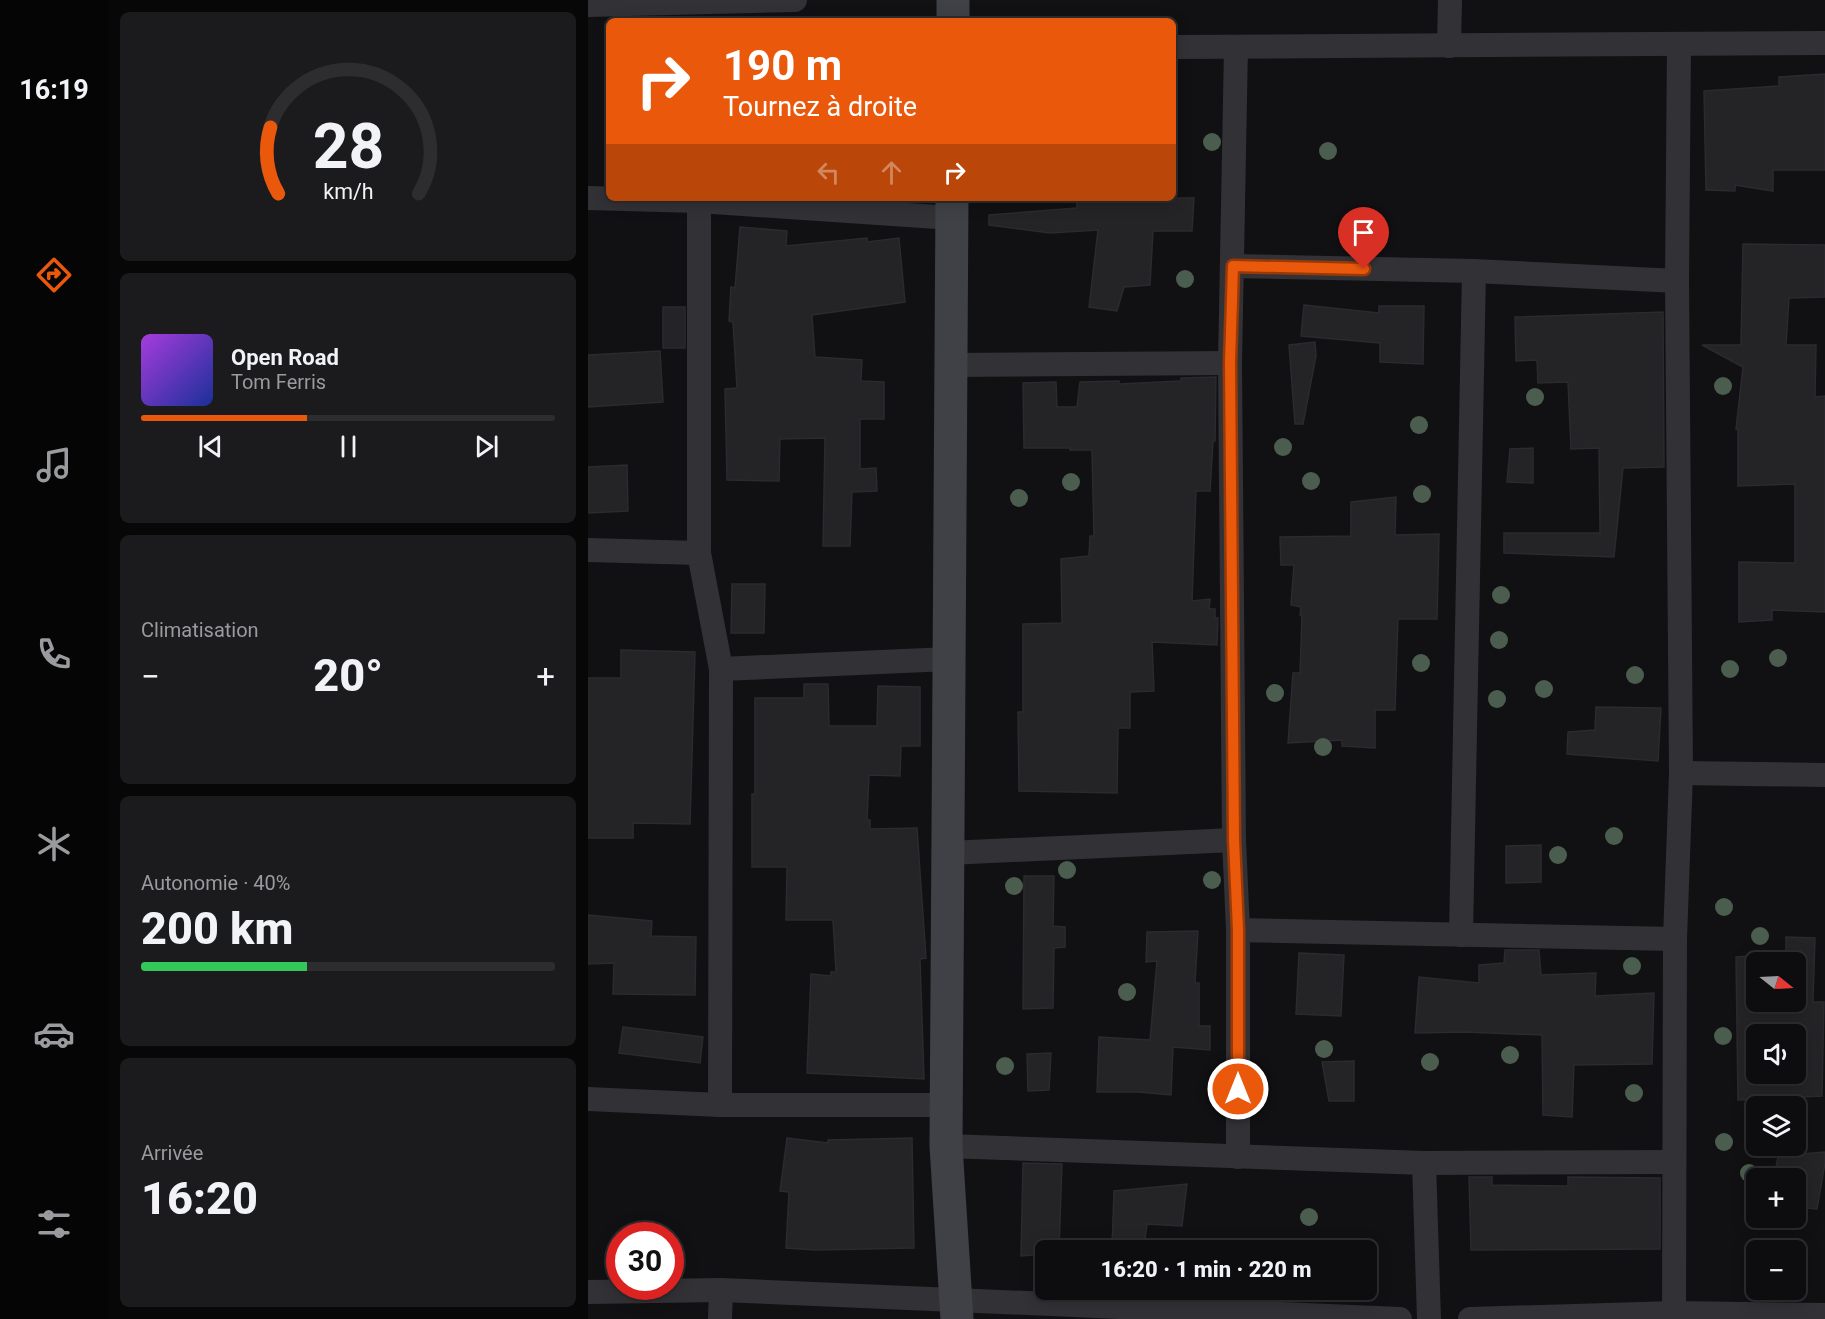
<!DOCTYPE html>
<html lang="fr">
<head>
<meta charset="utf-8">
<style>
	body { margin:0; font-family:Roboto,sans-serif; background:#1b1a1c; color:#f1f3f6; height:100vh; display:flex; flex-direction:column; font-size:22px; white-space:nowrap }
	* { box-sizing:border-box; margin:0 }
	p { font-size:20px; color:#9a9b9e }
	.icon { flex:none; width:33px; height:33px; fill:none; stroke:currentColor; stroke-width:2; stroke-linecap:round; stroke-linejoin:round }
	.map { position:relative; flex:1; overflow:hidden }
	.details { display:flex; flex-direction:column; gap:12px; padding:12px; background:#070708; width:480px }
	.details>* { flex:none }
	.top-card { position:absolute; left:18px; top:18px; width:570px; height:183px; border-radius:9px; box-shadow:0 3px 15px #0003,0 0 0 2px #2d2c2e; background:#ea580c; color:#fff; overflow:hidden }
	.needle { width:39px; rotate:108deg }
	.fabs { position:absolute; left:1158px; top:952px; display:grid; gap:12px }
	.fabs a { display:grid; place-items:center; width:60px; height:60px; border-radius:9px; background:#0d0c0e; box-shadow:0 3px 15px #0003,0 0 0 2px #2d2c2e; font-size:30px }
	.speed { position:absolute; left:18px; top:1222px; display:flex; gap:12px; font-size:30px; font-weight:700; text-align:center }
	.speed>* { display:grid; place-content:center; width:78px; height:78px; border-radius:50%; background:#0d0c0e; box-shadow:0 3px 15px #0003,0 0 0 2px #2d2c2e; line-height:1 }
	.speed .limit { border:9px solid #d22; background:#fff; color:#111 }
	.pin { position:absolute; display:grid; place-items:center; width:51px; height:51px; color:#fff; margin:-62px -26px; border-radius:50% 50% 50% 0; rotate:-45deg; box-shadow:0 0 6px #0007 }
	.pin .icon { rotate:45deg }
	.me { position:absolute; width:66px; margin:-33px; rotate:0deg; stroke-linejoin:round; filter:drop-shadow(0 0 4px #0008) }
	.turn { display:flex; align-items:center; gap:21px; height:126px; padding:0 18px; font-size:27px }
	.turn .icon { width:78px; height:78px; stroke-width:2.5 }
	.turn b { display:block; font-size:42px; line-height:51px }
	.lanes { display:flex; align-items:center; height:57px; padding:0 18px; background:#0003; justify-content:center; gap:30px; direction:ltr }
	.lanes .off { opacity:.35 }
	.big { font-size:45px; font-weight:800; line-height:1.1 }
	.details .widget { flex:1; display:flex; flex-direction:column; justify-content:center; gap:9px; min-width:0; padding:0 21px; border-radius:9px; background:#1b1a1c }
	.details .dial { align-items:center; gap:0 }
	.dial svg { height:156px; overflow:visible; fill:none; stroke:#2d2c2e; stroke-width:7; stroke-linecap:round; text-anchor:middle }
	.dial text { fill:#f1f3f6; stroke:none }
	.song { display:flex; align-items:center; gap:18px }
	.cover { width:72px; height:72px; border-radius:9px; background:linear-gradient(135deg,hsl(280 70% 55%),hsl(230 70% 35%)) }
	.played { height:6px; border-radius:3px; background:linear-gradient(90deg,#ea580c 40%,#2d2c2e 40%) }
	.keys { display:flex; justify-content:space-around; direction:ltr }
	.heat { display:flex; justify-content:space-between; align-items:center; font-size:33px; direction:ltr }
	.charge { height:9px; border-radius:4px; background:linear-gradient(90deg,#34c759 40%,#2d2c2e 0) }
	.trip { position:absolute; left:447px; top:1240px; width:342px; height:60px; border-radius:9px; background:#0d0c0e; box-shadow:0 3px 15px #0003,0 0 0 2px #2d2c2e; font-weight:800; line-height:60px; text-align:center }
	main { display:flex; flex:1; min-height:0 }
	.tab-bar { display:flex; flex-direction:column; width:108px; justify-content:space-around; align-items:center; background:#050506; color:#9a9b9e }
	.tab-bar .icon { width:42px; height:42px }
	.tab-bar .current { color:#ea580c }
	.tab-bar b { font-size:27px; color:#f1f3f6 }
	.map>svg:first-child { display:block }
</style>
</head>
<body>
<main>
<nav class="tab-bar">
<b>16:19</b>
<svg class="icon current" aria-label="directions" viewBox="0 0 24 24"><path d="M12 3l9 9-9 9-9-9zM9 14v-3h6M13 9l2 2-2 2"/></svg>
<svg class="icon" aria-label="music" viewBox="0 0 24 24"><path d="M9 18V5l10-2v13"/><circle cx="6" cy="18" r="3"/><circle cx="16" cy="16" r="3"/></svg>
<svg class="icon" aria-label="phone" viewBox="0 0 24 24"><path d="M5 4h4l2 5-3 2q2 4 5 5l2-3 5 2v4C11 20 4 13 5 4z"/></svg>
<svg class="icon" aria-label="climate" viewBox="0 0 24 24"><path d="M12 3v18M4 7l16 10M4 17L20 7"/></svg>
<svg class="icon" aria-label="car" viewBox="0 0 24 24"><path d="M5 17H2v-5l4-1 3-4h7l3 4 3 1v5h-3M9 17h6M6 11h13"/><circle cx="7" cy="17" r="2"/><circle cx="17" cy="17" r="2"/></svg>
<svg class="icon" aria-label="filters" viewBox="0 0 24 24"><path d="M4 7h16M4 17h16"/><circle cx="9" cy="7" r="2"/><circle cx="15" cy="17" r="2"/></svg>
</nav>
<section class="details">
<div class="widget dial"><svg viewBox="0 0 100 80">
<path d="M14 69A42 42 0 1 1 86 69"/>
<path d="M14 69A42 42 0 0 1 10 35" stroke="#ea580c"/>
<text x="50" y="56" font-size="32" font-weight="700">28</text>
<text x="50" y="72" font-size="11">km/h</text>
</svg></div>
<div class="widget">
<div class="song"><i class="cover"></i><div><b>Open Road</b><p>Tom Ferris</p></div></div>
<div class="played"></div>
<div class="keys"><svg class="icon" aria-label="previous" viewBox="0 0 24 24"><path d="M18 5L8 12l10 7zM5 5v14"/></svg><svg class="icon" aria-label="pause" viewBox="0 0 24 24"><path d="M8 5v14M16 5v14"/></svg><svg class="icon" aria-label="next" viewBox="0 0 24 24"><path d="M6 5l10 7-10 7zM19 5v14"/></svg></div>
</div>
<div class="widget"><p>Climatisation</p>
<div class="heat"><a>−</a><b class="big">20°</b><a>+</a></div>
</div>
<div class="widget"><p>Autonomie · 40%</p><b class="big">200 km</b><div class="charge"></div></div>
<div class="widget"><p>Arrivée</p><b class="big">16:20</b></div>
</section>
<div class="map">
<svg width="1237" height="1319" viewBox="0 0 1237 1319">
	<rect width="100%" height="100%" fill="#111012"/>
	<!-- building -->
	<g fill="#242326" stroke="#2b2a2e" stroke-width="1.5" fill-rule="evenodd">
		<polygon points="1237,74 1237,170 1185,170 1185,191 1147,185 1147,191 1118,190 1116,91 1191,86 1191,77"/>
		<polygon points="489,198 606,198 604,231 565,231 562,285 536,287 529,311 501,307 510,230 462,233 401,225 401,215 489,208"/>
		<polygon points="152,227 199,231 198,246 279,238 279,242 311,238 317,302 224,315 227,357 274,360 273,381 296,382 296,419 272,419 272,469 288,468 289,491 264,492 262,546 235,546 237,438 192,439 191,481 139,480 137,389 149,388 145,322 141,321 143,287 147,288"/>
		<polygon points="1155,244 1237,245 1237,297 1201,298 1198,345 1228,345 1227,397 1237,396 1237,612 1184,610 1184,620 1151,622 1151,562 1207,563 1207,484 1150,486 1150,429 1148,429 1155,367 1114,345 1153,345"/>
		<polygon points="716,305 791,313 791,306 836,306 835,364 792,362 792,343 713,336"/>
		<rect x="75" y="307" width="22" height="41"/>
		<polygon points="1075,312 1076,467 1035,468 1026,557 916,553 916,533 1012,533 1011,448 983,449 980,382 950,383 949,360 928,361 927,317"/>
		<polygon points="727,342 728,356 715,424 707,424 701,345"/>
		<polygon points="72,351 75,402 0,407 0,355"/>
		<polygon points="628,377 627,441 625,441 622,491 608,491 604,601 622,599 621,609 627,609 627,618 630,618 629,645 564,642 566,691 542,692 542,728 530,728 529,793 431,791 430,712 435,712 435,624 474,623 473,559 501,556 502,536 506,536 504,450 482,450 482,448 436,448 435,383 468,382 469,407 489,407 492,382 531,381 531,384 593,381 593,378"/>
		<polygon points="945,448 945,483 919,482 922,449"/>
		<polygon points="39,465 40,511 0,513 0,467"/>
		<polygon points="808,497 807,535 851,534 849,619 810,619 807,710 787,710 787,748 754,746 754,740 700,743 705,673 712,673 714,615 712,615 713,607 703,605 706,565 693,565 692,537 763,536 763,502"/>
		<polygon points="144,584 177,584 176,633 143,633"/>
		<polygon points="33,650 107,652 102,824 45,823 45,838 0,838 0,678 33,678"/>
		<polygon points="216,684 240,684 241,726 289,726 290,686 332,687 332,746 313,746 312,776 281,775 279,820 282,820 282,829 329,828 338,958 332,959 336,1079 219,1073 223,974 243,976 243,972 248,972 245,920 198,920 199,867 164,867 164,794 167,794 167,698 216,698"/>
		<polygon points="1008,707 1073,708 1070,761 979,754 980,732 1007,730"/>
		<polygon points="953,845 953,882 918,883 918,846"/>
		<polygon points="436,876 466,876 465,926 477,927 477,947 466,948 465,1008 435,1009"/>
		<polygon points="0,915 64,921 63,936 108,937 107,995 25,994 26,963 0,964"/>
		<polygon points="610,931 607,983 611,983 611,1026 622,1026 622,1050 585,1047 583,1095 550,1092 509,1092 511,1037 562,1040 569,961 558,962 559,932"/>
		<path d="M1198 937 1227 938 1225 1002H1236L1234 1096 1150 1100 1148 957 1198 954ZM1168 963H1208V1002H1168ZM1168 1035H1208V1074H1168Z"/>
		<polygon points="917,950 951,950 953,975 1008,973 1007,996 1066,993 1064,1064 986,1065 984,1117 955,1115 954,1035 877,1032 827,1033 831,977 891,983 891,965 916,963"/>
		<polygon points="711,953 756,955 753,1016 708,1014"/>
		<polygon points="35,1027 115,1037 112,1063 31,1053"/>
		<polygon points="463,1053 461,1090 440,1091 439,1054"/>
		<polygon points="766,1061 766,1101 741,1101 734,1062"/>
		<polygon points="199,1138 240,1143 240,1140 324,1138 326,1248 228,1250 198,1248 201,1192 192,1191"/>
		<polygon points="1237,1152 1237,1163 1229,1209 1208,1207 1208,1179 1186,1179 1190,1156"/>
		<polygon points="435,1163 474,1164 471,1251 458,1251 458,1254 433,1256"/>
		<polygon points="881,1177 904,1177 904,1185 980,1186 980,1177 1072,1178 1072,1249 883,1250"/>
		<polygon points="599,1184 594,1226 559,1224 556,1247 524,1248 526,1191"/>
	</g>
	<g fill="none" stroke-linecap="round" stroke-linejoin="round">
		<!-- street -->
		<g stroke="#323236" stroke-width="24">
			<polyline points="0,5 207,0"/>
			<polyline points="861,46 862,0"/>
			<polyline points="585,47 1237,43"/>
			<polyline points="648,47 642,363 646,840 650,930 650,1157"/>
			<polyline points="0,198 111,201 364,218"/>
			<polyline points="111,201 111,553 133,669 132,1105"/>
			<polyline points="645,266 886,271 1089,281"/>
			<polyline points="363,365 642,363"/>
			<polyline points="0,550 111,553"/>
			<polyline points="133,669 361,659"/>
			<polyline points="1093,773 1237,775"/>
			<polyline points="360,853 646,840"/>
			<polyline points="650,930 1087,939"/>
			<polyline points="873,935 886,271"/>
			<polyline points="0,1099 132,1105 358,1105"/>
			<polyline points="358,1146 836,1163 1086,1162"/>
			<polyline points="836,1163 841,1319"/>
			<polyline points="0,1292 133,1290 812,1319"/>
			<polyline points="132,1319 133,1290"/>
			<polyline points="882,1319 1086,1313 1237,1315"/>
			<polyline points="1086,1319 1087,939 1093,773 1089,281 1091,44"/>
		</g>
		<!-- secondary -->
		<g stroke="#404146" stroke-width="33">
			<polyline points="365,21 365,0"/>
			<polyline points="364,198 358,1146 369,1319"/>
		</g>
	</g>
	<!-- trees -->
	<g fill="#4b5d4e">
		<circle cx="624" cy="142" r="9"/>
		<circle cx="740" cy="151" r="9"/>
		<circle cx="597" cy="279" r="9"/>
		<circle cx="1135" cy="386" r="9"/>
		<circle cx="947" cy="397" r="9"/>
		<circle cx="831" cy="425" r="9"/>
		<circle cx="695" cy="447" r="9"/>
		<circle cx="723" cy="481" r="9"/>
		<circle cx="483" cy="482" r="9"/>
		<circle cx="834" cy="494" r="9"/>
		<circle cx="431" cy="498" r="9"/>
		<circle cx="913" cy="595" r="9"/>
		<circle cx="911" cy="640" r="9"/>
		<circle cx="1190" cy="658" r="9"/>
		<circle cx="833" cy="663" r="9"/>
		<circle cx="1142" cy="669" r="9"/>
		<circle cx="1047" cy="675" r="9"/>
		<circle cx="956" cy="689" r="9"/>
		<circle cx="687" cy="693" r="9"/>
		<circle cx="909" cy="699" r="9"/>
		<circle cx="735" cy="747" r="9"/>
		<circle cx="1026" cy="836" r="9"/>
		<circle cx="970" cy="855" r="9"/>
		<circle cx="479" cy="870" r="9"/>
		<circle cx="624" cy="880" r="9"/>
		<circle cx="426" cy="886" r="9"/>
		<circle cx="1136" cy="907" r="9"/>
		<circle cx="1172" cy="936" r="9"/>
		<circle cx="1044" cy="966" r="9"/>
		<circle cx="539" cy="992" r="9"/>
		<circle cx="1135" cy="1036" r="9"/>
		<circle cx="736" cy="1049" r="9"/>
		<circle cx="922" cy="1055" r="9"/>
		<circle cx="842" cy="1062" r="9"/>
		<circle cx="417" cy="1066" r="9"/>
		<circle cx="1046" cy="1093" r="9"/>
		<circle cx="1136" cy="1142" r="9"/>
		<circle cx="1161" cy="1173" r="9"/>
		<circle cx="721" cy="1217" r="9"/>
	</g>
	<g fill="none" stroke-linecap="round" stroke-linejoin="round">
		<defs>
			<polyline id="route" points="650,1089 650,930 646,840 642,363 645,266 776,269"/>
		</defs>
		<!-- route casing -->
		<use href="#route" stroke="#983908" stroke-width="15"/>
		<!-- route -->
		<use href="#route" stroke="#ea580c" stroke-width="10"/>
	</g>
</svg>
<div class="fabs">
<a><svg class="needle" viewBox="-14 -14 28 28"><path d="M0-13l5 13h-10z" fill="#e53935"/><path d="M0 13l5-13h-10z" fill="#9a9b9e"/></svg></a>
<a><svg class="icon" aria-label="sound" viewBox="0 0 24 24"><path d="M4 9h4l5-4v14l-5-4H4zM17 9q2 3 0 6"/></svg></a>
<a><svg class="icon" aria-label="layers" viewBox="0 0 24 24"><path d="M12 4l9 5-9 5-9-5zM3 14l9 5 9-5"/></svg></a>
<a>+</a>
<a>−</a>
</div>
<div class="speed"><div class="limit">30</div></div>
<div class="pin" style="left:776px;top:269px;background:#d93025"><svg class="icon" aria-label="arrive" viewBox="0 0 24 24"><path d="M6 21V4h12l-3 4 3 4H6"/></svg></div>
<svg class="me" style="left:650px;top:1089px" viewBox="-20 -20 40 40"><circle r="17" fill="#ea580c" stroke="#fff" stroke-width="3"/><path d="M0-11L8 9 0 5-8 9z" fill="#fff"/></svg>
<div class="trip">16:20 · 1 min · 220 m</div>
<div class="top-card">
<div class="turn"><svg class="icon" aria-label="right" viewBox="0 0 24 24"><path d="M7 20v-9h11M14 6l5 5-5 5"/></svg><div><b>190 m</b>Tournez à droite</div></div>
<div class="lanes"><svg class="icon off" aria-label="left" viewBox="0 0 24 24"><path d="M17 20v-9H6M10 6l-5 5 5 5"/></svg><svg class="icon off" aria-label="ahead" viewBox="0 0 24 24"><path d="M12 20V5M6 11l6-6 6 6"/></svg><svg class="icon" aria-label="right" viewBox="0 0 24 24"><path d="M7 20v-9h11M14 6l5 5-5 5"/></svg></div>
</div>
</div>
</main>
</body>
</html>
